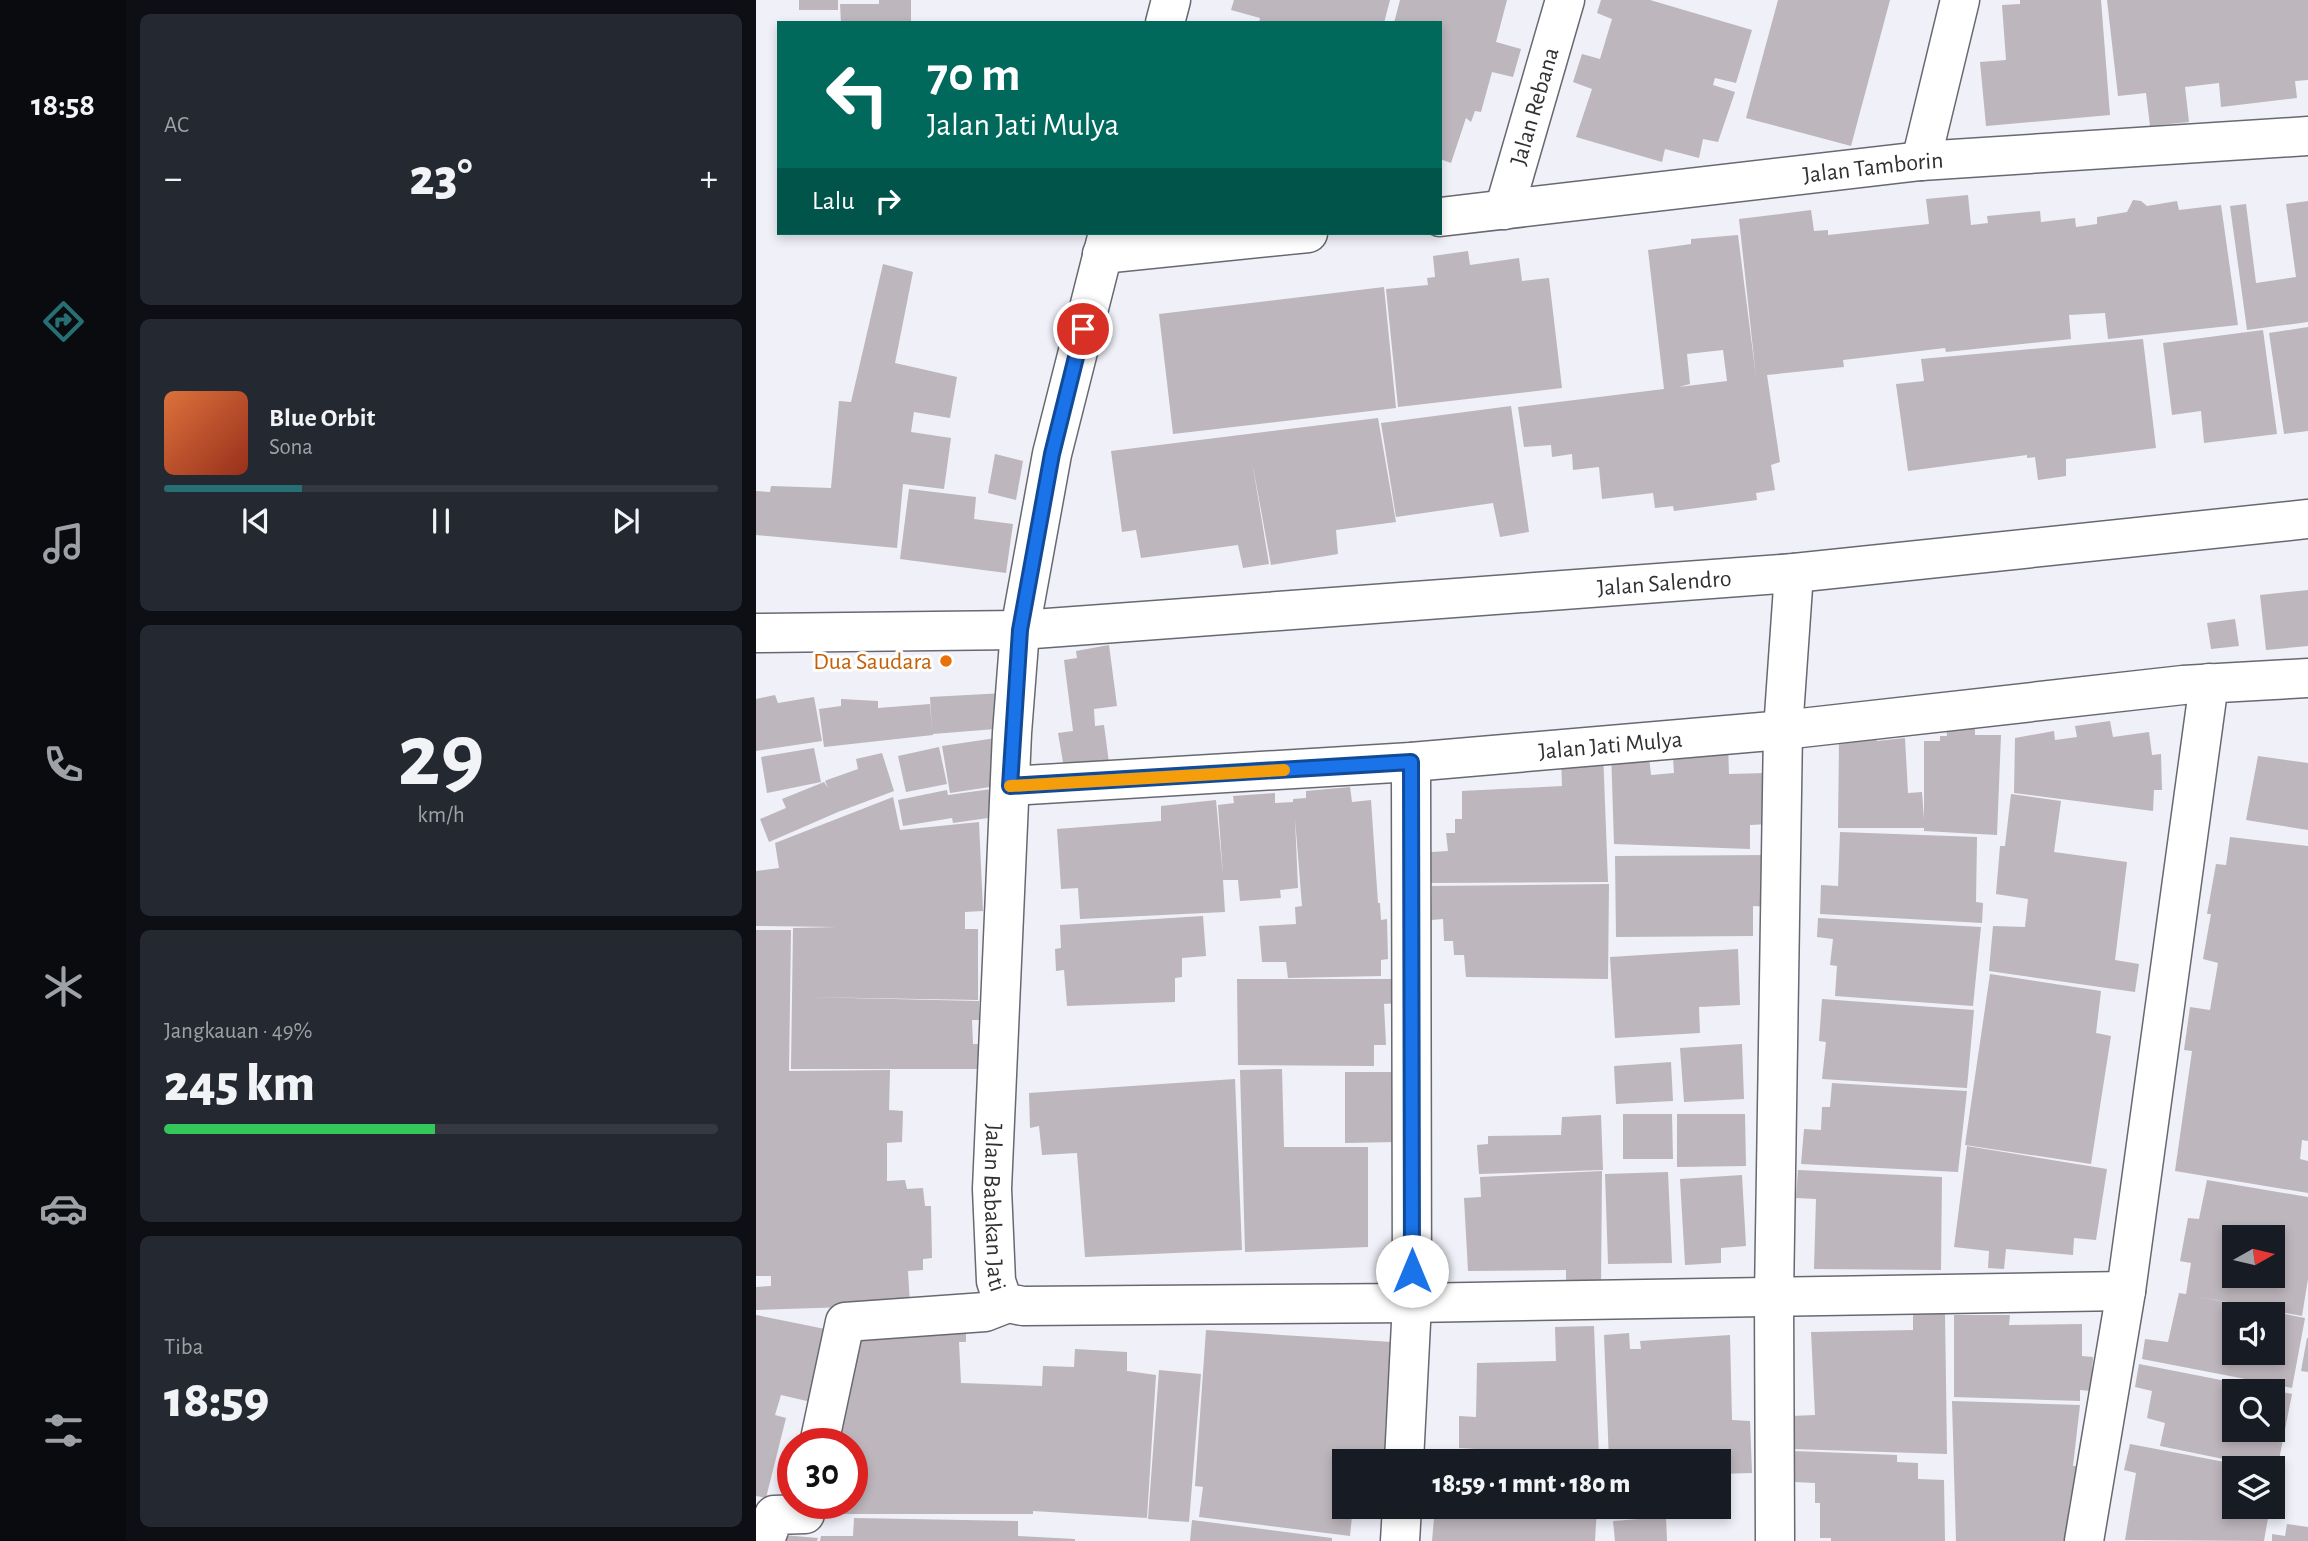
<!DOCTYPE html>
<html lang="id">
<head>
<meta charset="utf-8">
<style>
	body { margin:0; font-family:"Alegreya Sans",sans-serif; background:#242831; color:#f1f3f6; height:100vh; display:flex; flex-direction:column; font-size:26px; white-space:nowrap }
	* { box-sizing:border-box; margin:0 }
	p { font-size:23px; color:#9ea1a6 }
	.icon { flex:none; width:38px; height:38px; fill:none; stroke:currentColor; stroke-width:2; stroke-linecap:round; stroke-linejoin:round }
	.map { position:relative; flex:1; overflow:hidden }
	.panel { display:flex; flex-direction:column; gap:14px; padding:14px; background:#0d0f14; width:630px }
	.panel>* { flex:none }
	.guide { position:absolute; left:21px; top:21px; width:665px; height:214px; border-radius:0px; box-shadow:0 4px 10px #0003; background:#00695c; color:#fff; overflow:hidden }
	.needle { width:46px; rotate:82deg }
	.buttons { position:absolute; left:1466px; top:1225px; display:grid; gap:14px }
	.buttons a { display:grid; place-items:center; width:63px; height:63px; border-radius:0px; background:#171b24; box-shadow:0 4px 10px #0003; font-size:35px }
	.speed { position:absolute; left:21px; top:1428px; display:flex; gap:14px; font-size:35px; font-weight:700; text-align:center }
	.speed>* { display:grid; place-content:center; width:91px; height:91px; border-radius:50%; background:#171b24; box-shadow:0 4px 10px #0003; line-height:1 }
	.speed .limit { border:10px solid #d22; background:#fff; color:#111 }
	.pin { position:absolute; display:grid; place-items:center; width:60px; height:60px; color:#fff; margin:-30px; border:4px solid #fff; border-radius:50%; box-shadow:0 2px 7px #0007 }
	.me { position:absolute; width:77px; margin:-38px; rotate:0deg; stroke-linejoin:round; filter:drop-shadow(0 0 5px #0008) }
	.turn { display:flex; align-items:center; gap:24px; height:147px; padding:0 35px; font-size:32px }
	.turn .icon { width:91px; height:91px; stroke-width:2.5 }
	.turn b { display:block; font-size:49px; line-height:60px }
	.then { display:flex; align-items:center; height:66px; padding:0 35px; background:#0003; gap:14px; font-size:26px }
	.big { font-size:52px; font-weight:800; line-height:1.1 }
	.panel .tile { flex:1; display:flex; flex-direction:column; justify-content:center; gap:10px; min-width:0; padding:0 24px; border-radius:10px; background:#242831 }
	.panel .dial { align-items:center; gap:0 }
	.dial b { font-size:91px; line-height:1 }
	.song { display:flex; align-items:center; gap:21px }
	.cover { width:84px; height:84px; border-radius:10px; background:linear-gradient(135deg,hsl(20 70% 55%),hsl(10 70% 35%)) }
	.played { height:7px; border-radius:4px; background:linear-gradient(90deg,#267075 25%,#363941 25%) }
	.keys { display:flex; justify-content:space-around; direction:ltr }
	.heat { display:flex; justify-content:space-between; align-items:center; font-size:38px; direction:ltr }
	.charge { height:10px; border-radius:5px; background:linear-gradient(90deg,#34c759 49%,#363941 0) }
	.trip { position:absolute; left:576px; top:1449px; width:399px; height:70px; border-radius:0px; background:#171b24; box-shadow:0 4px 10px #0003; font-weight:800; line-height:70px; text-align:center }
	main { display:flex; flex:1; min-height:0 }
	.dock { display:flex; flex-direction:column; width:126px; justify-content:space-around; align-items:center; background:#090b0e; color:#9ea1a6 }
	.dock .icon { width:49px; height:49px }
	.dock .current { color:#267075 }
	.dock b { font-size:32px; color:#f1f3f6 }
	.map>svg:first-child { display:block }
</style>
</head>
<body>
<main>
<nav class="dock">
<b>18:58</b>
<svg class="icon current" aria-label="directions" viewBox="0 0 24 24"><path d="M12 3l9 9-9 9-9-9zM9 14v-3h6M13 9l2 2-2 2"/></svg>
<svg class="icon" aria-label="music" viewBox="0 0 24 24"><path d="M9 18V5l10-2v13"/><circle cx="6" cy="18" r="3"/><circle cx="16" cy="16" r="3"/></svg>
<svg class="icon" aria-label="phone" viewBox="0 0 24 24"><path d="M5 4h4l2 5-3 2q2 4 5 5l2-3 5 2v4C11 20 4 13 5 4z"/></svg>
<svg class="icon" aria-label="climate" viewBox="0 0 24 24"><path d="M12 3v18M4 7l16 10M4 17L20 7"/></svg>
<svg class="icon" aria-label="car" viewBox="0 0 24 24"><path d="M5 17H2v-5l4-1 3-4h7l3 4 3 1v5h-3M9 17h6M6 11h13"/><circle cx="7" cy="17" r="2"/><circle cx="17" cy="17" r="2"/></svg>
<svg class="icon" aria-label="filters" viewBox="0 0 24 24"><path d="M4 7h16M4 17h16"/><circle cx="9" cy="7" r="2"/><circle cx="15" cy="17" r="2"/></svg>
</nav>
<section class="panel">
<div class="tile"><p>AC</p>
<div class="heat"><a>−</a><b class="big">23°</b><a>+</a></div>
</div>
<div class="tile">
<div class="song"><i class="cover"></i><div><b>Blue Orbit</b><p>Sona</p></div></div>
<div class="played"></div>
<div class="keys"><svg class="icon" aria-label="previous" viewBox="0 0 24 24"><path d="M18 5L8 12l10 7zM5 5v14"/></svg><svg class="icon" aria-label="pause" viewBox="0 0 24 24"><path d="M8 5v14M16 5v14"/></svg><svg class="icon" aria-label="next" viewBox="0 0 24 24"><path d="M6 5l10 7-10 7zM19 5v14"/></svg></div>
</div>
<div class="tile dial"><b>29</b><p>km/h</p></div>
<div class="tile"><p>Jangkauan · 49%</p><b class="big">245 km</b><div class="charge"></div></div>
<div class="tile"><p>Tiba</p><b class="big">18:59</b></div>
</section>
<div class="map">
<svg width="1552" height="1541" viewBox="0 0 1552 1541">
	<rect width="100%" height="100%" fill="#eff0f8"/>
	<!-- building -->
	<g fill="#bdb6bc" fill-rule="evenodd">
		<rect x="43" y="0" width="39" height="10"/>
		<polygon points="123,0 155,0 155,23 85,23 84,4 123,4"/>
		<polygon points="478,0 634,0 628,23 503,23 504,18 475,10"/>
		<polygon points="644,0 751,0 740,42 765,49 757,77 736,72 725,112 719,111 715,122 710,118 695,163 684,159 684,23 638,23"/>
		<polygon points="845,0 894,0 996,30 980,83 959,78 957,85 979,92 962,142 947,139 943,158 909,149 906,162 820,137 836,89 817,82 826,54 844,59 856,19 841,13"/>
		<polygon points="1022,0 1134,0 1095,146 990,118"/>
		<polygon points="1264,0 1345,0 1354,115 1230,126 1224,62 1250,60 1246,5 1264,4"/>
		<polygon points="1351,0 1552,0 1552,80 1539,81 1541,98 1465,107 1463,83 1429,87 1433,122 1394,126 1390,93 1362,96"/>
		<path d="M1212 195 1215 225 1232 223 1231 216 1284 211 1285 222 1319 218 1320 227 1341 224V217L1371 212 1377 200 1385 201 1391 206 1421 201 1423 210 1465 205 1482 325 1352 339 1349 313 1313 315 1315 339 1190 352 1189 348 1087 360 1088 367 1011 375 1024 462 1015 465 1019 490 1000 493 1001 500 918 511 917 506 899 508 897 493 846 499 843 467 817 470 816 454 796 457 795 445 768 447 762 407 908 389 892 250 935 244V239L982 235 1000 377 983 219 1055 210 1058 231 1072 230V235L1173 224 1170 199ZM967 350 971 381 923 387 934 384 931 354Z"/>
		<polygon points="1552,201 1552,322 1491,330 1474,206 1490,204 1500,283 1540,277 1530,204"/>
		<polygon points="712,251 714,265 763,258 766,281 793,278 806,388 642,407 630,289 672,285 671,278 679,277 677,256"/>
		<polygon points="127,264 157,272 139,363 201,377 194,418 158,412 155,432 195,438 188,489 147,484 141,548 0,535 0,491 14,492 15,486 75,488 83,401 95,402"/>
		<polygon points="628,287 640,408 417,434 403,314"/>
		<polygon points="1552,327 1552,431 1528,434 1513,333"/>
		<polygon points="1507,330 1521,434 1448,443 1445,411 1416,415 1407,343"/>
		<polygon points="1387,339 1400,448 1310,459 1310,476 1282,480 1279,457 1271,458 1271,455 1152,471 1140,384 1168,381 1165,359"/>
		<polygon points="755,406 773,532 744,537 737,503 640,517 625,423"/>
		<polygon points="622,418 640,522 580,530 582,554 515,565 496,461 513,564 487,568 482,545 385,558 380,530 366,532 355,451"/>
		<polygon points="239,454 267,461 260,500 232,493"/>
		<polygon points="153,489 220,497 218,519 257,524 250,573 144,559"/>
		<polygon points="1552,590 1552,646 1510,650 1504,595"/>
		<polygon points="1479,619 1483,646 1455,649 1451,623"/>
		<polygon points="353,645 361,706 338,709 339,726 348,725 353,763 308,768 302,733 317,731 308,660 321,658 320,651"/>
		<polygon points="249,693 252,728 177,734 177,735 68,747 63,709 85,706 85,699 122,701 122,708 174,704 176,730 174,697"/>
		<polygon points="19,695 22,703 58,697 66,741 0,751 0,699"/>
		<polygon points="1354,721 1357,737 1393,732 1396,755 1405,754 1406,790 1398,790 1397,811 1258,793 1259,738 1298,731 1299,740 1321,737 1319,726"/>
		<polygon points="1219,724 1219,735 1245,735 1241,835 1168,831 1168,828 1082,828 1083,741 1120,736 1121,741 1149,738 1152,793 1166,792 1168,819 1168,741 1184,741 1184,736 1191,736 1190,725"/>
		<polygon points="240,738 247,785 194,793 186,746"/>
		<polygon points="972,743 973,774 1010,773 1013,824 994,825 994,849 858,844 855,750 892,747 895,775 918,773 917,758"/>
		<polygon points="183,747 191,784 150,792 142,756"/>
		<polygon points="58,748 65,782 11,793 5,757"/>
		<polygon points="847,751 852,882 675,883 675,852 692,851 690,833 699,833 699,819 706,819 706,791 806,786 805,756"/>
		<polygon points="126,753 138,791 82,812 13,842 4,819 30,808 26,799 68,782 72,788 69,781 71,780 102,769 100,759"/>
		<polygon points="1502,756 1552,763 1552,830 1490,820"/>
		<polygon points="594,787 596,802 615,800 622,903 624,903 625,920 631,919 632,959 625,960 625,976 532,978 530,962 506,962 503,926 540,924 539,907 546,906 539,819 542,888 524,890 525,898 484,901 482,880 467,880 469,912 324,919 322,888 305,889 301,829 405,821 405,806 460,800 467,876 462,805 478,803 477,796 519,793 519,803 537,802 537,799 550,798 550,791"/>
		<polygon points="243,788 246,816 197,823 196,818 147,826 142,800 191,790 192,795"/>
		<polygon points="1255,794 1305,801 1298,852 1371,862 1359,960 1383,964 1379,992 1233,971 1237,926 1269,927 1272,899 1240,894 1244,846 1249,846"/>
		<polygon points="137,797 144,830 223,822 227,911 209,912 209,929 222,929 222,1000 50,997 223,1001 223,1020 216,1020 217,1044 223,1044 224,1069 35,1069 37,928 81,927 0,926 0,871 23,868 19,843"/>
		<polygon points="1084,832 1221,837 1220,902 1227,903 1226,923 1064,914 1065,885 1082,886"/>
		<polygon points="1474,837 1552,846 1552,1141 1546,1140 1544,1159 1552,1161 1552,1193 1419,1171 1436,1051 1428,1050 1434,1007 1454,1010 1462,963 1447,959 1455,914 1451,914 1460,864 1470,865"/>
		<polygon points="1014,855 1014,907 997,906 997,936 860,937 859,856"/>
		<polygon points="853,884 852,979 710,977 708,955 698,955 697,941 688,941 687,919 675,920 676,886"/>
		<polygon points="447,916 450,956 426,958 426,977 419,978 419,1002 311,1006 308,970 300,971 299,949 305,948 304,925"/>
		<polygon points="1062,918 1225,927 1217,1006 1079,996 1081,966 1074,965 1077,939 1061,937"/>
		<polygon points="0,930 35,930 33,1071 134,1070 133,1110 147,1111 146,1142 131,1143 131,1181 149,1180 151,1189 167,1188 169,1206 175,1206 176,1258 167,1259 167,1270 152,1271 154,1305 0,1310 0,1287 15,1286 15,1276 0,1276"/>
		<polygon points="982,949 984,1005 943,1007 944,1033 859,1038 854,957"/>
		<polygon points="1234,974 1345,991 1340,1033 1355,1036 1335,1164 1209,1145"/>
		<polygon points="481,979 643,979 643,1003 628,1004 630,1045 618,1045 618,1066 482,1065"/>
		<polygon points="1066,999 1218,1010 1211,1088 1066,1079 1070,1042 1063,1041"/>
		<polygon points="986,1044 988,1099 928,1102 924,1048"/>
		<polygon points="915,1062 917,1101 860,1104 858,1066"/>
		<polygon points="526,1069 528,1147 612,1147 612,1247 489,1252 484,1070"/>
		<polygon points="589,1072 642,1072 641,1142 589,1143"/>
		<polygon points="479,1079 486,1250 329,1257 321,1153 286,1155 283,1126 274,1128 273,1093"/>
		<polygon points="1076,1083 1211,1091 1202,1172 1045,1164 1048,1129 1065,1130 1066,1107 1074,1107"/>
		<polygon points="867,1114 916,1114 917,1159 867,1159"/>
		<polygon points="921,1114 989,1114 990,1166 921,1167"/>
		<polygon points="845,1115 847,1170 723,1174 721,1145 732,1144 732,1136 805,1135 806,1117"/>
		<polygon points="1211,1146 1351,1169 1340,1240 1318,1238 1317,1255 1250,1249 1248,1269 1232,1268 1233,1251 1198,1247"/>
		<polygon points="1042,1170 1186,1177 1185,1270 1058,1269 1060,1199 1040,1198"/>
		<polygon points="846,1171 845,1288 810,1289 810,1270 712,1271 708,1198 725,1197 724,1177"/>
		<polygon points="912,1172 916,1263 852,1264 849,1174"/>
		<polygon points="986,1175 990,1246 965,1248 965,1263 929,1265 924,1179"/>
		<path d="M1451 1180 1552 1197V1279L1546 1316 1439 1296 1549 1318 1536 1388 1386 1359 1389 1339 1412 1342 1423 1293 1430 1294 1435 1263 1424 1261 1432 1218 1443 1219ZM1479 1237H1517V1276H1479ZM1479 1314H1517V1353H1479Z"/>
		<polygon points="1189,1312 1191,1454 1036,1449 1035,1416 1059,1415 1055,1332 1157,1330 1157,1313"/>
		<polygon points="0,1315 84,1332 68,1405 25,1395 19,1415 30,1418 10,1498 0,1496"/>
		<polygon points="1198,1315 1254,1315 1253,1325 1326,1324 1326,1356 1337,1357 1335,1391 1324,1390 1324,1401 1198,1397"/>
		<polygon points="210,1325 210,1342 203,1342 205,1383 286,1386 287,1366 318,1367 319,1349 371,1352 371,1371 400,1375 391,1518 277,1511 277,1514 56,1514 59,1503 96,1503 96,1444 71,1444 95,1331"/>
		<polygon points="838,1326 843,1457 703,1448 703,1416 720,1417 721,1363 800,1361 799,1327"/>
		<polygon points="450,1330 636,1342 629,1431 641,1432 639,1461 588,1461 588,1507 597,1507 594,1536 443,1517 447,1487 439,1486"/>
		<polygon points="873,1333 874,1349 885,1349 884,1341 974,1335 976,1420 994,1421 996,1473 962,1474 962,1461 853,1461 848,1335"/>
		<polygon points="1551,1338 1552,1338 1552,1372 1545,1371"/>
		<polygon points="1383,1364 1516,1390 1479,1391 1479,1430 1517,1430 1517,1390 1536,1394 1521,1470 1404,1446 1409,1423 1391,1418 1396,1391 1379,1387"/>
		<polygon points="403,1370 445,1374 433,1522 392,1519"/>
		<polygon points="1196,1401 1324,1405 1317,1466 1324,1466 1319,1501 1314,1501 1309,1541 1200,1541"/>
		<polygon points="1374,1444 1495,1467 1479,1468 1479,1507 1514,1507 1508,1541 1369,1540 1380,1473 1368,1470"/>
		<polygon points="737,1451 829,1459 829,1461 716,1461 716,1456 736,1458"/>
		<polygon points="1038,1451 1141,1455 1141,1462 1162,1463 1162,1479 1188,1480 1189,1541 1075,1541 1075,1538 1064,1538 1064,1503 1059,1503 1059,1483 1038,1482"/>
		<polygon points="679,1507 841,1507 839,1541 676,1541"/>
		<polygon points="910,1517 911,1541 859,1541 857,1521"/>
		<polygon points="98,1518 262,1521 262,1536 319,1539 319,1541 64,1541 65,1536 97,1536"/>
		<polygon points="436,1520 576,1538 576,1541 434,1541"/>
		<polygon points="1531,1524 1552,1527 1552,1541 1516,1541 1516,1534 1529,1536"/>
		<polygon points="15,1534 62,1538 61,1541 14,1541"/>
	</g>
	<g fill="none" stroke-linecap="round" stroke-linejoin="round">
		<defs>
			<g id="minor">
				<polyline points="409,23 415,0"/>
				<polyline points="1165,161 1204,0"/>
				<path id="s1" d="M748 210 809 0"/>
				<path id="s2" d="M684 217 1165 161 1552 136"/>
				<path id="s3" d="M352 233 296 454 264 630 256 733 236 1189 240 1281 245 1296 252 1303 267 1306 656 1303 1370 1291"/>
				<polyline points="346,254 552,233"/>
				<path id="s4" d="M0 633 264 630 1038 573 1552 519"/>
				<path id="s5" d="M254 786 655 762 1027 730 1427 685 1552 678"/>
				<polyline points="63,1444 89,1322 229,1312 252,1303"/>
				<polyline points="648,1461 656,1303 655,762"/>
				<polyline points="9,1541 18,1515 49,1514 51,1503"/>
				<polyline points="644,1541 646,1507"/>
				<polyline points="1019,1541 1018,1297 1027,730 1038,573"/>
				<polyline points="1328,1541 1370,1291 1453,683"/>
			</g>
		</defs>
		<!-- minor casing -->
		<use href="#minor" stroke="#686970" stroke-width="41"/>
		<!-- minor -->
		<use href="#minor" stroke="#fff" stroke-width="38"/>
	</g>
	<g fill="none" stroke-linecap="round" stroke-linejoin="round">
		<defs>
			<polyline id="route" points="327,329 296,454 264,630 254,786 655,762 656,1271"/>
		</defs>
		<!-- route casing -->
		<use href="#route" stroke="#114b97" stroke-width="18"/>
		<!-- route -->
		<use href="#route" stroke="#1a73e8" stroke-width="12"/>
		<!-- slow -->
		<polyline stroke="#f59e0b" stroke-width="12" points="254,786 528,770"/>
	</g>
	<!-- markers -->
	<circle fill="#e8710a" stroke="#fff" stroke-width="2.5" cx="190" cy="661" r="7"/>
	<g text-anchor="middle" stroke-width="6" stroke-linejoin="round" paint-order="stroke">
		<!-- street labels -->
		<g font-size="24" fill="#313134" stroke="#fff">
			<text dy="8" stroke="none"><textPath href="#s1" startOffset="108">Jalan Rebana</textPath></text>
			<text dy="8" stroke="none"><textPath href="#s2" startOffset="436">Jalan Tamborin</textPath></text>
			<text dy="8" stroke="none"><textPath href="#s4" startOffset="910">Jalan Salendro</textPath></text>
			<text dy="8" stroke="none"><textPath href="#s5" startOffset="602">Jalan Jati Mulya</textPath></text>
			<text dy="8" stroke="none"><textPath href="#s3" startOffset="985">Jalan Babakan Jati</textPath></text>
		</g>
		<!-- food labels -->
		<g font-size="24" fill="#c56008" stroke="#fff" text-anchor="end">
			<text x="176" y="669">Dua Saudara</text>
		</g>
	</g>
</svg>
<div class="buttons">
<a><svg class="needle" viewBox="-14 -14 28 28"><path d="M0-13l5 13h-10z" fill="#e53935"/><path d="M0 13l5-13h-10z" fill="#9ea1a6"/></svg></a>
<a><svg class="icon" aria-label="sound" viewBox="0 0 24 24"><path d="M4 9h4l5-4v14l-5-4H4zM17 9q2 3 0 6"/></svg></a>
<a><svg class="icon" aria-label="search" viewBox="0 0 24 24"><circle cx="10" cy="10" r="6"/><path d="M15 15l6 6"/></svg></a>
<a><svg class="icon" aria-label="layers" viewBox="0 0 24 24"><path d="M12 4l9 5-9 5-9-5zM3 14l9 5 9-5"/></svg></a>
</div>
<div class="speed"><div class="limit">30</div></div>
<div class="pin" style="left:327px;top:329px;background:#d93025"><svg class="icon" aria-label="arrive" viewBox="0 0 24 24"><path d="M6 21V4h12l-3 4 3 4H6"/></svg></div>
<svg class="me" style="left:656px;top:1271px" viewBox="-20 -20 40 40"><circle r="19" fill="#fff"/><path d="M0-13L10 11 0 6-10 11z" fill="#1a73e8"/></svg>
<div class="trip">18:59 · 1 mnt · 180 m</div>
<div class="guide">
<div class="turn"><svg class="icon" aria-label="left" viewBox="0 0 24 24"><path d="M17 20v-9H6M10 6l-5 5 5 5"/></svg><div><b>70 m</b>Jalan Jati Mulya</div></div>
<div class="then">Lalu<svg class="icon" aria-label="right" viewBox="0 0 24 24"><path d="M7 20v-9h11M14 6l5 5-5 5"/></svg></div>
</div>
</div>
</main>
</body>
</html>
